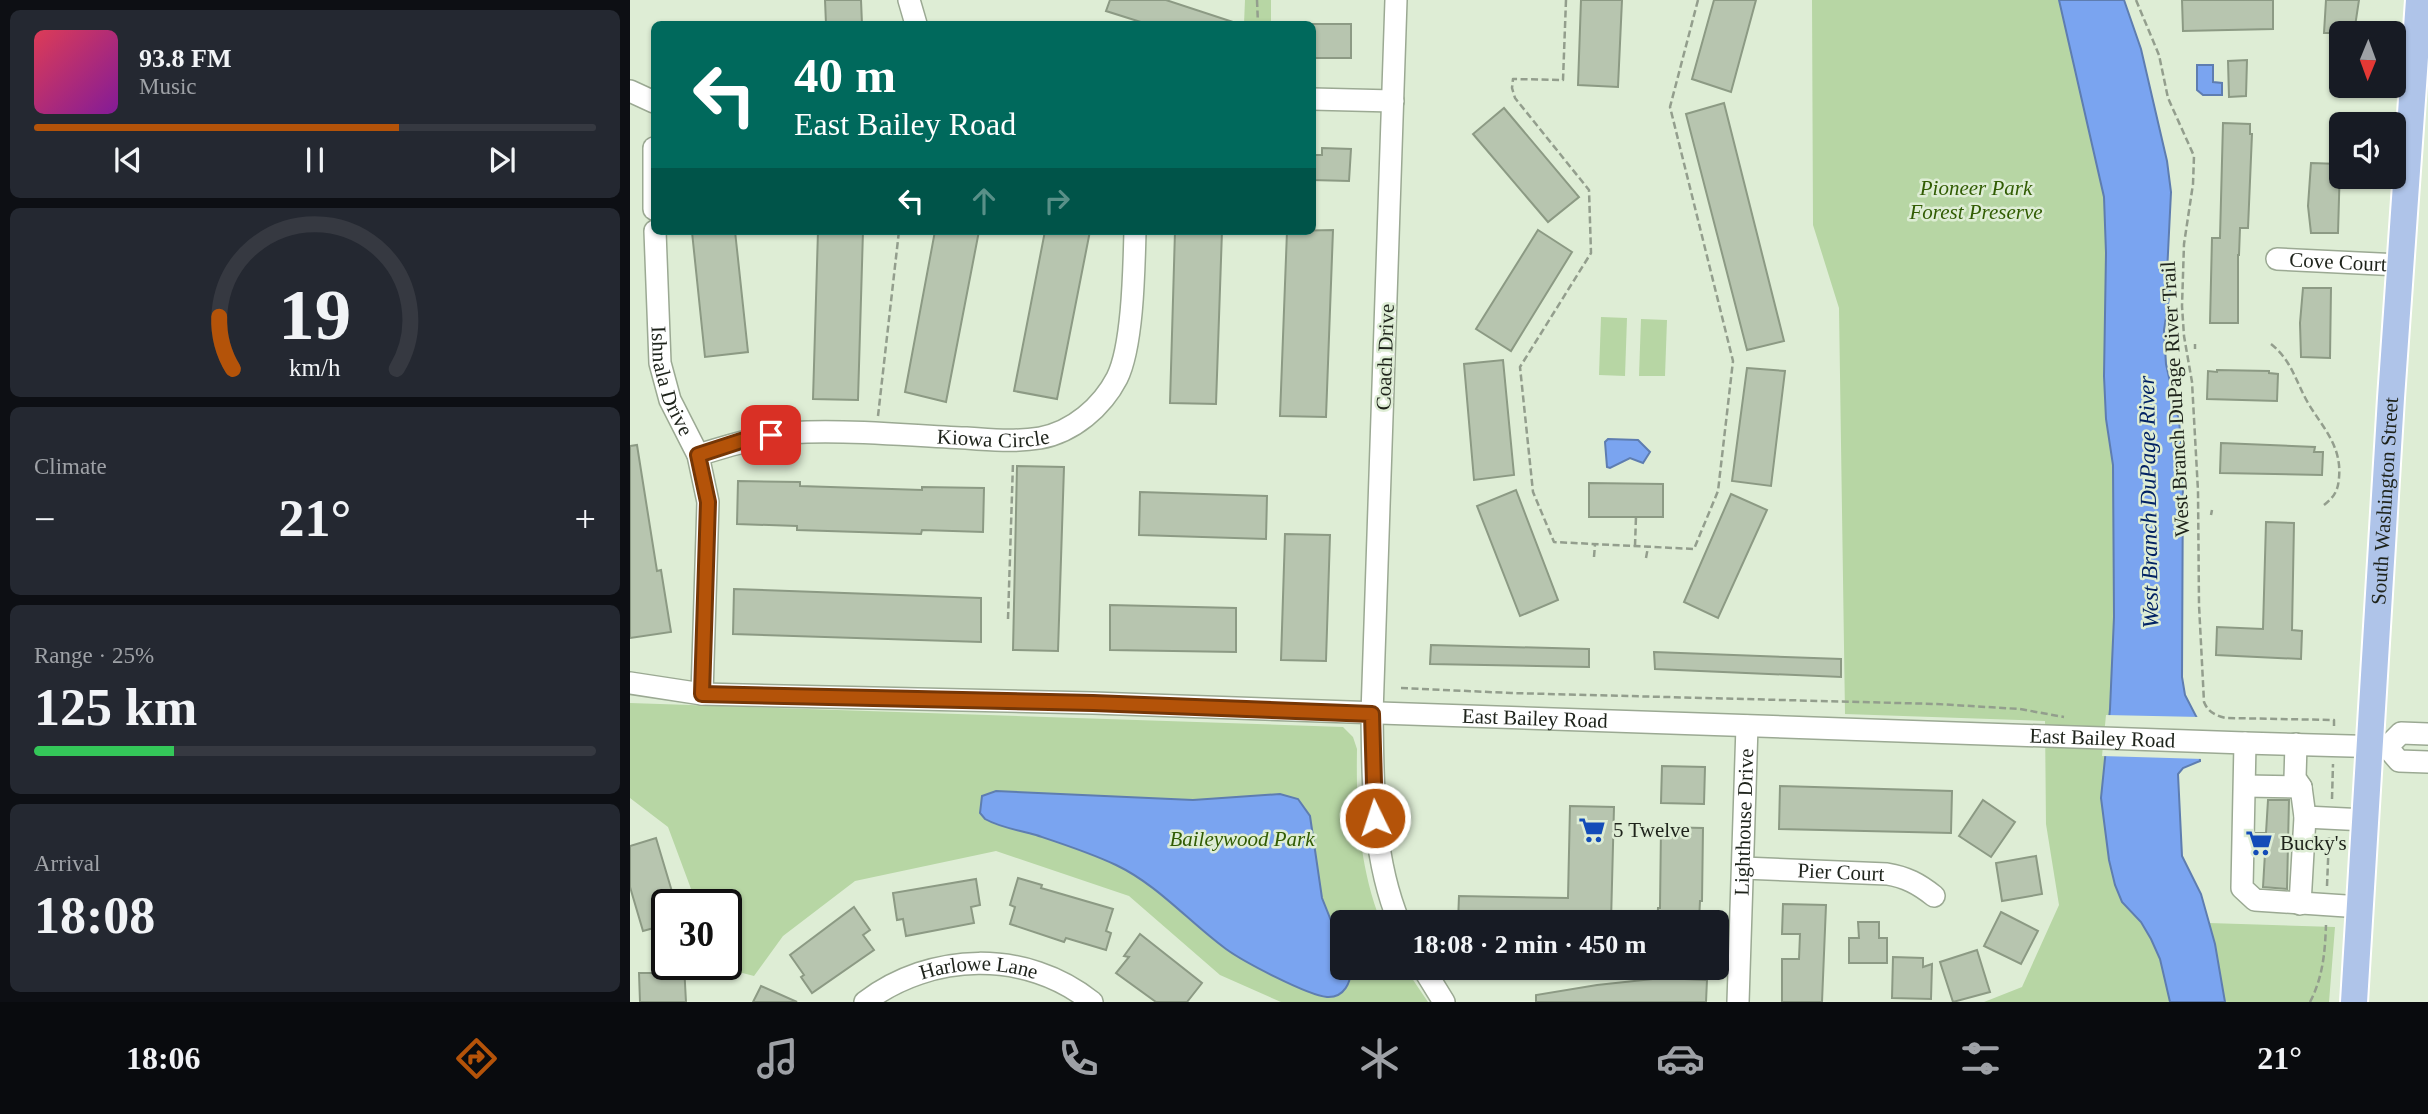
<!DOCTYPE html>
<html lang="en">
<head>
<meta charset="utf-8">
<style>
	body { margin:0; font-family:Georgia,serif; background:#242831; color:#f1f3f6; height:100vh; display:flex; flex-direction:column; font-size:26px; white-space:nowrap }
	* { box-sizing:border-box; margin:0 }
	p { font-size:23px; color:#9ea1a6 }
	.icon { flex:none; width:38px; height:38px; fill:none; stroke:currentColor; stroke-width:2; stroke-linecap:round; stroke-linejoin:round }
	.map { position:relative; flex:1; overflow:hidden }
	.drawer { display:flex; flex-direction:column; gap:10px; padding:10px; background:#0d0f14; width:630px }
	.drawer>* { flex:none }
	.guide { position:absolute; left:21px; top:21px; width:665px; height:214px; border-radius:10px; box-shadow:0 2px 5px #0004; background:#00695c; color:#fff; overflow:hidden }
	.needle { width:46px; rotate:181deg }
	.tools { position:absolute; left:1699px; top:21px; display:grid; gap:14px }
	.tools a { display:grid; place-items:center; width:77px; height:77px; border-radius:10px; background:#171b24; box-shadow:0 2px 5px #0004; font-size:35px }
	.speed { position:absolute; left:21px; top:889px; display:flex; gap:14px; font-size:35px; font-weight:700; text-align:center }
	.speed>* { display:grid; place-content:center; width:91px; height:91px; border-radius:50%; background:#171b24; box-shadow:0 2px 5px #0004; line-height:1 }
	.speed .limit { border:4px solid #111; border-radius:10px; background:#fff; color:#111 }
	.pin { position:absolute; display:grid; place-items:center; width:60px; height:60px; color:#fff; margin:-30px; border-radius:14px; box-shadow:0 4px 10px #0006 }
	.me { position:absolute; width:77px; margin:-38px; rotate:356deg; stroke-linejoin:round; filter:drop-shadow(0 0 5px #0008) }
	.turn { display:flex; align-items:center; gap:24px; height:147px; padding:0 28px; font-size:32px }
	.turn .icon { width:91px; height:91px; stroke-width:2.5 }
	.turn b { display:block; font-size:49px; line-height:60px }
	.lanes { display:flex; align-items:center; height:66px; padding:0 28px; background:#0003; justify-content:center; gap:35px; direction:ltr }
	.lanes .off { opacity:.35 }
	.big { font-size:52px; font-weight:600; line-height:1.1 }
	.drawer .widget { flex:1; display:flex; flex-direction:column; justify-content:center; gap:10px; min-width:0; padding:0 24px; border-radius:10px; background:#242831 }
	.drawer .dial { align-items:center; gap:0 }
	.dial svg { height:182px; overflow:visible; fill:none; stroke:#363941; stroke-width:7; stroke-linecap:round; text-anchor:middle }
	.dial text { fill:#f1f3f6; stroke:none }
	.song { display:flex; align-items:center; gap:21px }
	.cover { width:84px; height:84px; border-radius:10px; background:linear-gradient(135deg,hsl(350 70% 55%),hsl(290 70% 35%)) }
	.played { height:7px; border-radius:4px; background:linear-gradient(90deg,#b45309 65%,#363941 65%) }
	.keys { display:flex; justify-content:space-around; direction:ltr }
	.heat { display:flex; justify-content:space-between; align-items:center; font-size:38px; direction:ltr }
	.charge { height:10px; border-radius:5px; background:linear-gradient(90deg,#34c759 25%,#363941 0) }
	.trip { position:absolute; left:700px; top:910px; width:399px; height:70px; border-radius:10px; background:#171b24; box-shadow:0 2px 5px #0004; font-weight:600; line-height:70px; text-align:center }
	.tab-bar { display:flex; height:112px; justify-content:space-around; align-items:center; background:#090b0e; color:#9ea1a6 }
	.tab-bar .icon { width:49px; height:49px }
	.tab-bar .selected { color:#b45309 }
	.tab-bar b { font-size:32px; color:#f1f3f6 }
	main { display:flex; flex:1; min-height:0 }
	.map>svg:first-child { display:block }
</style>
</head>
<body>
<main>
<section class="drawer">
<div class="widget">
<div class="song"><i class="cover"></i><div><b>93.8 FM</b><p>Music</p></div></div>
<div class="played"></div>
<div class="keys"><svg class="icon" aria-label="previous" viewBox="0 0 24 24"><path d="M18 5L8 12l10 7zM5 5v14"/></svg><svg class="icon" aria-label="pause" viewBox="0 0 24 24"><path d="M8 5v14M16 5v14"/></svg><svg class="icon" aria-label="next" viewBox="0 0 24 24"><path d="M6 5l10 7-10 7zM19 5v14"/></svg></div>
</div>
<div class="widget dial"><svg viewBox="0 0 100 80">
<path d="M14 69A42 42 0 1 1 86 69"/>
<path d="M14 69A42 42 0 0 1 8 46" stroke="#b45309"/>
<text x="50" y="56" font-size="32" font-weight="700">19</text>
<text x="50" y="72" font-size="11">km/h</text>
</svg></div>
<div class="widget"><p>Climate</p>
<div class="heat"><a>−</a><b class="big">21°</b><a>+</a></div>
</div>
<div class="widget"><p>Range · 25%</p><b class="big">125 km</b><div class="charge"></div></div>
<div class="widget"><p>Arrival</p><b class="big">18:08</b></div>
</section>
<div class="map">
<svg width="1798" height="1002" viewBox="0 0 1798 1002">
	<rect width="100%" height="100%" fill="#deedd5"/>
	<!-- green -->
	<g fill="#b7d6a4">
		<polygon points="615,0 641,0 641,24 614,24"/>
		<polygon points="1182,0 1462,0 1481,57 1516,879 1579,923 1705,927 1699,1002 1354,1002 1392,987 1429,905 1416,824 1415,721 1215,714 1209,308 1183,225"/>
		<polygon points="971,317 997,318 995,376 969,375"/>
		<polygon points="1011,319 1037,320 1035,376 1009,376"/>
		<path d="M0 703 713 727 723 737 727 749C726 808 729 866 751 922H712V968H775L798 1002H651L590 975 499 896 366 851 225 881 153 936 124 976 78 964H96V905H67L38 827 0 798Z"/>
	</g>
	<!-- water -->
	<g fill="#7aa4f0" stroke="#5e7db0" stroke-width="2">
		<polygon points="1429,0 1494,0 1511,49 1537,161 1541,192 1537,273 1540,291 1534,330 1536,364 1549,421 1553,461 1552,677 1555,695 1568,720 1570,761 1553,768 1548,774 1552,856 1571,894 1585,944 1595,1002 1540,1002 1530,959 1521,939 1511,922 1492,902 1485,885 1479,860 1471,798 1480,709 1484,617 1483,465 1476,419 1474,376 1476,253 1474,197"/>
		<polygon points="1567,65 1583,65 1583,82 1592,83 1592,95 1573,95 1567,90"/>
		<polygon points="978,439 1008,440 1020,452 1013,463 1000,458 980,468 977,467 975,442"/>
		<path d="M366 791 563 800 650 794 668 799 680 816 692 898 712 948V968H720C722 982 714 998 697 997 677 995 614 962 596 949 559 922 528 885 486 865 461 853 433 844 406 835 389 830 371 828 355 819L350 813 352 796Z"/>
	</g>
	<!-- pier -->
	<polygon fill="#deedd5" points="1476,715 1570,717 1573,759 1472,756"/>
	<!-- building -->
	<g fill="#b7c5af" stroke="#8c9a84" stroke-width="2">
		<polygon points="195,0 231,0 232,24 196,24"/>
		<polygon points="480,0 536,0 603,22 603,24 517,24 476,11"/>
		<polygon points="951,0 992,0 988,87 948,85"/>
		<polygon points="1084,0 1126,0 1101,92 1062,79"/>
		<polygon points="1552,0 1643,0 1643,29 1553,31"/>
		<polygon points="1696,0 1729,0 1724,33 1694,33"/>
		<rect x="682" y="24" width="39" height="34"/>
		<polygon points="1617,60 1616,96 1599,97 1598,61"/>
		<polygon points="1094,103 1154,341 1117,350 1056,114"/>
		<polygon points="874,108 949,197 918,222 843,134"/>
		<polygon points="1593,123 1620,124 1620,134 1622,134 1618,228 1610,228 1609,255 1608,255 1608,323 1580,323 1582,238 1590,238"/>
		<polygon points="692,148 721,149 719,181 682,180 682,155 692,155"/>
		<polygon points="1681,163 1710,164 1708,233 1681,233 1678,206"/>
		<polygon points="703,230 696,417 650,416 657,231"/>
		<polygon points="908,230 942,252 881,351 846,329"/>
		<polygon points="105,231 118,352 75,357 62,232"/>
		<polygon points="188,231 233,231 228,400 183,399"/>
		<polygon points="305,231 349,231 316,402 275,392"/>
		<polygon points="415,231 460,231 427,399 384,391"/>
		<polygon points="545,231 592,231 586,404 540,403"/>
		<polygon points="1673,288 1701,288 1700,358 1671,357 1670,323"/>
		<polygon points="873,360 884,475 844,480 834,364"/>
		<polygon points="1117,368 1155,371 1141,486 1102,481"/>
		<polygon points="1587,370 1639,371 1639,373 1648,374 1647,401 1577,399 1578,371 1587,372"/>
		<polygon points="1591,443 1685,447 1684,452 1693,452 1692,475 1590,473"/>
		<polygon points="7,445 27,571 31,570 41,632 0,638 0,446"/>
		<polygon points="387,466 434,467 428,651 383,650"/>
		<polygon points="108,481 170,482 170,486 292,490 292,487 354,488 353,532 292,530 291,534 167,530 167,526 107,524"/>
		<polygon points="959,483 1033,484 1033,517 959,517"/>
		<polygon points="886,490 928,600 890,616 847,506"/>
		<polygon points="510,492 637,496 636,539 509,535"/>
		<polygon points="1101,494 1137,510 1088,618 1054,602"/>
		<polygon points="1636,522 1664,523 1662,630 1672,631 1671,659 1586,655 1587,627 1633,629"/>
		<polygon points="655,534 700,535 696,661 651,660"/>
		<polygon points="104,589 351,598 351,642 103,634"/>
		<polygon points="480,605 606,608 606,652 480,650"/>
		<polygon points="801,645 959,649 959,667 800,664"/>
		<polygon points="1024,652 1211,659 1211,677 1025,669"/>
		<polygon points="1032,766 1075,767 1074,804 1031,803"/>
		<polygon points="1150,786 1322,791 1321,833 1149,829"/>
		<polygon points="1353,800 1385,822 1361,857 1329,836"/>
		<polygon points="1638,800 1659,800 1657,889 1633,887 1635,853 1626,852 1626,833 1636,833"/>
		<polygon points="940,806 984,807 981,922 828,922 829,896 938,898"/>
		<polygon points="1031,827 1073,828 1072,901 1070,901 1069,922 1027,922 1028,908 1030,908"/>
		<polygon points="26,838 46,905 37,905 37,917 29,919 31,926 13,931 0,887 0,846"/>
		<polygon points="1406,856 1412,894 1372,901 1366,863"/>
		<polygon points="388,878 412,885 411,888 483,909 476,931 481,933 476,950 436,938 434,942 380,924 385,907 380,905"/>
		<polygon points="346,879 350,905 341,907 344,923 276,936 273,919 267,920 263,893"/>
		<polygon points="1153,904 1196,905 1192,1002 1152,1002 1152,959 1169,959 1170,934 1152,934"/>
		<polygon points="224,907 240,930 233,935 244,950 182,993 171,977 174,975 160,955"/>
		<polygon points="1371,912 1408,931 1391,964 1354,946"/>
		<polygon points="1228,922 1249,922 1249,938 1257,938 1257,963 1219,963 1219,938 1229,938"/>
		<polygon points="510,934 572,983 557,1002 526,1002 486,973 499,957 494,956"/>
		<polygon points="1347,950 1360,992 1323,1002 1310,962"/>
		<polygon points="1263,957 1293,958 1293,967 1302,964 1301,999 1262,998"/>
		<polygon points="54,965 56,1002 10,1002 9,973 24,973 24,967"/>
		<polygon points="1032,978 1077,980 1076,1002 906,1002 906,995 967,985"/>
		<polygon points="131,986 167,1002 123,1002"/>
	</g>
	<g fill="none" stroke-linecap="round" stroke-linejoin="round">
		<defs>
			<g id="minor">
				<polyline points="279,0 286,24"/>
				<path d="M766 0 742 714C743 785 742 856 769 922"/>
				<polyline points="0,91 24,102"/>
				<polyline points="682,99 763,101"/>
				<polyline points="24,148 24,209"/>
				<path id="s1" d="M25 231 30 363 40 400 68 455 78 502 72 694"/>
				<path id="s2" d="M1647 259 1770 265"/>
				<path id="s3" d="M68 455C104 444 139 433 177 432 230 430 283 436 336 438 360 440 386 442 410 438 443 432 472 407 487 378 503 346 504 268 505 231"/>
				<path id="s4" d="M0 683 72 694 463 703 1615 743 1757 747 1771 733 1798 734"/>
				<polyline points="1615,743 1612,888 1625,900 1731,907"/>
				<polyline points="1666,744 1665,778 1671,787 1675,817 1670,904"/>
				<polyline points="1757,747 1769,761 1798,762"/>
				<polyline points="1615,786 1671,787"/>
				<polyline points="1675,817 1736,820"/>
				<path id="s5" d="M1113 868 1257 874C1276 877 1289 884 1304 896"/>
				<polyline points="793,968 814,1002"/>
				<path id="s6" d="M235 1002C301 952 396 949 462 1002"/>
				<path id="s7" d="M1108 1002 1117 726"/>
			</g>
			<g id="major">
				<path id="s8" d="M1724 1002 1761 398 1789 0"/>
			</g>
		</defs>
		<!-- minor casing -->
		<use href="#minor" stroke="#9ba993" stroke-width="24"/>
		<!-- major casing -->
		<use href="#major" stroke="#fff" stroke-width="30"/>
		<!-- path -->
		<g stroke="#939e8d" stroke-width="2.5" stroke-dasharray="7 3.5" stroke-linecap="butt">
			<polyline points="627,0 628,24"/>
			<polyline points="936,0 933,80 883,79 882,88 885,98 959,190 961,253 890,367 903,492 924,542 1064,549 1088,491 1103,361 1040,107 1068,0"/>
			<path d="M1506 0 1529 55 1538 98 1564 156 1563 184 1554 244 1552 306 1554 336 1562 382 1568 491 1569 605 1574 702C1578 712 1586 716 1596 718L1704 720V726"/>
			<path d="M1641 344C1662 361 1665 380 1678 403 1693 428 1712 446 1709 478 1708 491 1704 497 1694 505"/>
			<polyline points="1565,349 1565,344"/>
			<polyline points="248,416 269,231"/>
			<polyline points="1581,515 1582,510"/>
			<polyline points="1005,546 1006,516"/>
			<polyline points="964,557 965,544"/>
			<polyline points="1016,558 1018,547"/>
			<polyline points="378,619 383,463"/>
			<polyline points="771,688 881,693 1307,704 1390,709 1434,717"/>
			<polyline points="1702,799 1703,764"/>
			<polyline points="1697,886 1699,837"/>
			<path d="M1680 1002C1693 977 1695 952 1696 925"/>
		</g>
		<!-- minor -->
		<use href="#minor" stroke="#fff" stroke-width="21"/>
		<!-- major -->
		<use href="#major" stroke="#afc4e9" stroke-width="26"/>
	</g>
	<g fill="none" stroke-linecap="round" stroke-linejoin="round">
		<defs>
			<polyline id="route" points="141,435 114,440 68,455 78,502 72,694 463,703 742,714 745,818"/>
		</defs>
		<!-- route casing -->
		<use href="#route" stroke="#753606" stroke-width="18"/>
		<!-- route -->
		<use href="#route" stroke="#b45309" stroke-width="12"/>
	</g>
	<!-- icons -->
	<defs>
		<symbol id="supermarket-bare" viewBox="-9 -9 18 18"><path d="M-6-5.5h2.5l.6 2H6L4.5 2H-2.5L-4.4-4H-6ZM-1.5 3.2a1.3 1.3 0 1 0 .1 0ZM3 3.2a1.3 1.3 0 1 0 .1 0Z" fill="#134cb8" stroke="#deedd5" stroke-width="2.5" paint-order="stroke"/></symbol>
	</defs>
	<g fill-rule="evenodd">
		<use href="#supermarket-bare" x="943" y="811" width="38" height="38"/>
		<use href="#supermarket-bare" x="1610" y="824" width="38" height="38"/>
	</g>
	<g text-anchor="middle" stroke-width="5" stroke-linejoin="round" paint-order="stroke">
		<!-- park labels -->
		<g font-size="21" font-style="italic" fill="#315c03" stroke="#deedd5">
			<text x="1346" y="195">Pioneer Park<tspan x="1346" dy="24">Forest Preserve</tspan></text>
			<text x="612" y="846">Baileywood Park</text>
		</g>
		<!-- street labels -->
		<g font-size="21" fill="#1e231b" stroke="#deedd5">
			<text dy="7" stroke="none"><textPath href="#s2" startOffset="61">Cove Court</textPath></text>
			<text transform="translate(755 357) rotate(-88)" y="7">Coach Drive</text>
			<text dy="7" stroke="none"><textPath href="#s1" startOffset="152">Ishnala Drive</textPath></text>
			<text transform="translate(1545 399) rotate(-93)" y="7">West Branch DuPage River Trail</text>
			<text dy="7" stroke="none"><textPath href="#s3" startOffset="298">Kiowa Circle</textPath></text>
			<text dy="7" stroke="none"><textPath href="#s8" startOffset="502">South Washington Street</textPath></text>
			<text dy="7" stroke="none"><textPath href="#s4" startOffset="906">East Bailey Road</textPath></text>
			<text dy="7" stroke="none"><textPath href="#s4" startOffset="1474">East Bailey Road</textPath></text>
			<text dy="7" stroke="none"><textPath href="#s7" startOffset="180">Lighthouse Drive</textPath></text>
			<text dy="7" stroke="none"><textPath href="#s5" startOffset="98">Pier Court</textPath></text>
			<text dy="7" stroke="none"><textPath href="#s6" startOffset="122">Harlowe Lane</textPath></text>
		</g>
		<!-- poi labels -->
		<g font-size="21" fill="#1e231b" stroke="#deedd5" text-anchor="start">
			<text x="983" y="837">5 Twelve</text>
			<text x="1650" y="850">Bucky's</text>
		</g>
		<!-- water labels -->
		<g font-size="23" font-style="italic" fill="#022263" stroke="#deedd5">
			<text transform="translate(1518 502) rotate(-91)" y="8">West Branch DuPage River</text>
		</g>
	</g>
</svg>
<div class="tools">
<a><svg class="needle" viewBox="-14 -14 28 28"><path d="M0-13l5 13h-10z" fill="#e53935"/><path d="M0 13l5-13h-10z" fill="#9ea1a6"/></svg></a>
<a><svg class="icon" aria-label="sound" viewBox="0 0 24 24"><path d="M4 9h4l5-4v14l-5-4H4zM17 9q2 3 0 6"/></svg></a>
</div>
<div class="speed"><div class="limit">30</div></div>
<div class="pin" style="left:141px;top:435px;background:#d93025"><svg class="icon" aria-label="arrive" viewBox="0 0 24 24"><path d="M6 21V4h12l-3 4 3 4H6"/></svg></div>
<svg class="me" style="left:745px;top:818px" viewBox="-20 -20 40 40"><circle r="17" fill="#b45309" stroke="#fff" stroke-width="3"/><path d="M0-11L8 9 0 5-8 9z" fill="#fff"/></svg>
<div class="trip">18:08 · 2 min · 450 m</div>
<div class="guide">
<div class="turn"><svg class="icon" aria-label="left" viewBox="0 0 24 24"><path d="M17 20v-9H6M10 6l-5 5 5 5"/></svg><div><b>40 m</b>East Bailey Road</div></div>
<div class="lanes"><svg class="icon" aria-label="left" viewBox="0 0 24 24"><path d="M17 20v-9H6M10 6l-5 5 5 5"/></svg><svg class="icon off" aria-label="ahead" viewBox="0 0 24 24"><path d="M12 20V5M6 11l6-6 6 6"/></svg><svg class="icon off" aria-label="right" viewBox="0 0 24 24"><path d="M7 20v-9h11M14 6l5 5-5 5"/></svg></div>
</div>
</div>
</main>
<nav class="tab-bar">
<b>18:06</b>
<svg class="icon selected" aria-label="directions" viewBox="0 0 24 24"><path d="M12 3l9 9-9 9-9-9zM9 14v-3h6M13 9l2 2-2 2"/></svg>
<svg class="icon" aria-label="music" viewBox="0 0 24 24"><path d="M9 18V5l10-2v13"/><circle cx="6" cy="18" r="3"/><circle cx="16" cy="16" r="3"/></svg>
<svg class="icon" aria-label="phone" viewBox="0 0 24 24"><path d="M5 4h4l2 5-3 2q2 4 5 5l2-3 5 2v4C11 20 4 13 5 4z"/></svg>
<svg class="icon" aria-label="climate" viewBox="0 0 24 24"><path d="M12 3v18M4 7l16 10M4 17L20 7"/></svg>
<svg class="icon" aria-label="car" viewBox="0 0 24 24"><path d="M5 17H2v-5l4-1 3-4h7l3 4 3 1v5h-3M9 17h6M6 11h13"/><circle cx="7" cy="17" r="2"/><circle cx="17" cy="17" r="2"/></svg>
<svg class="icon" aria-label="filters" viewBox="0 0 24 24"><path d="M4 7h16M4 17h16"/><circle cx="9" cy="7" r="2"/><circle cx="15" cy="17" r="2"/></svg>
<b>21°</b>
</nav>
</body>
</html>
